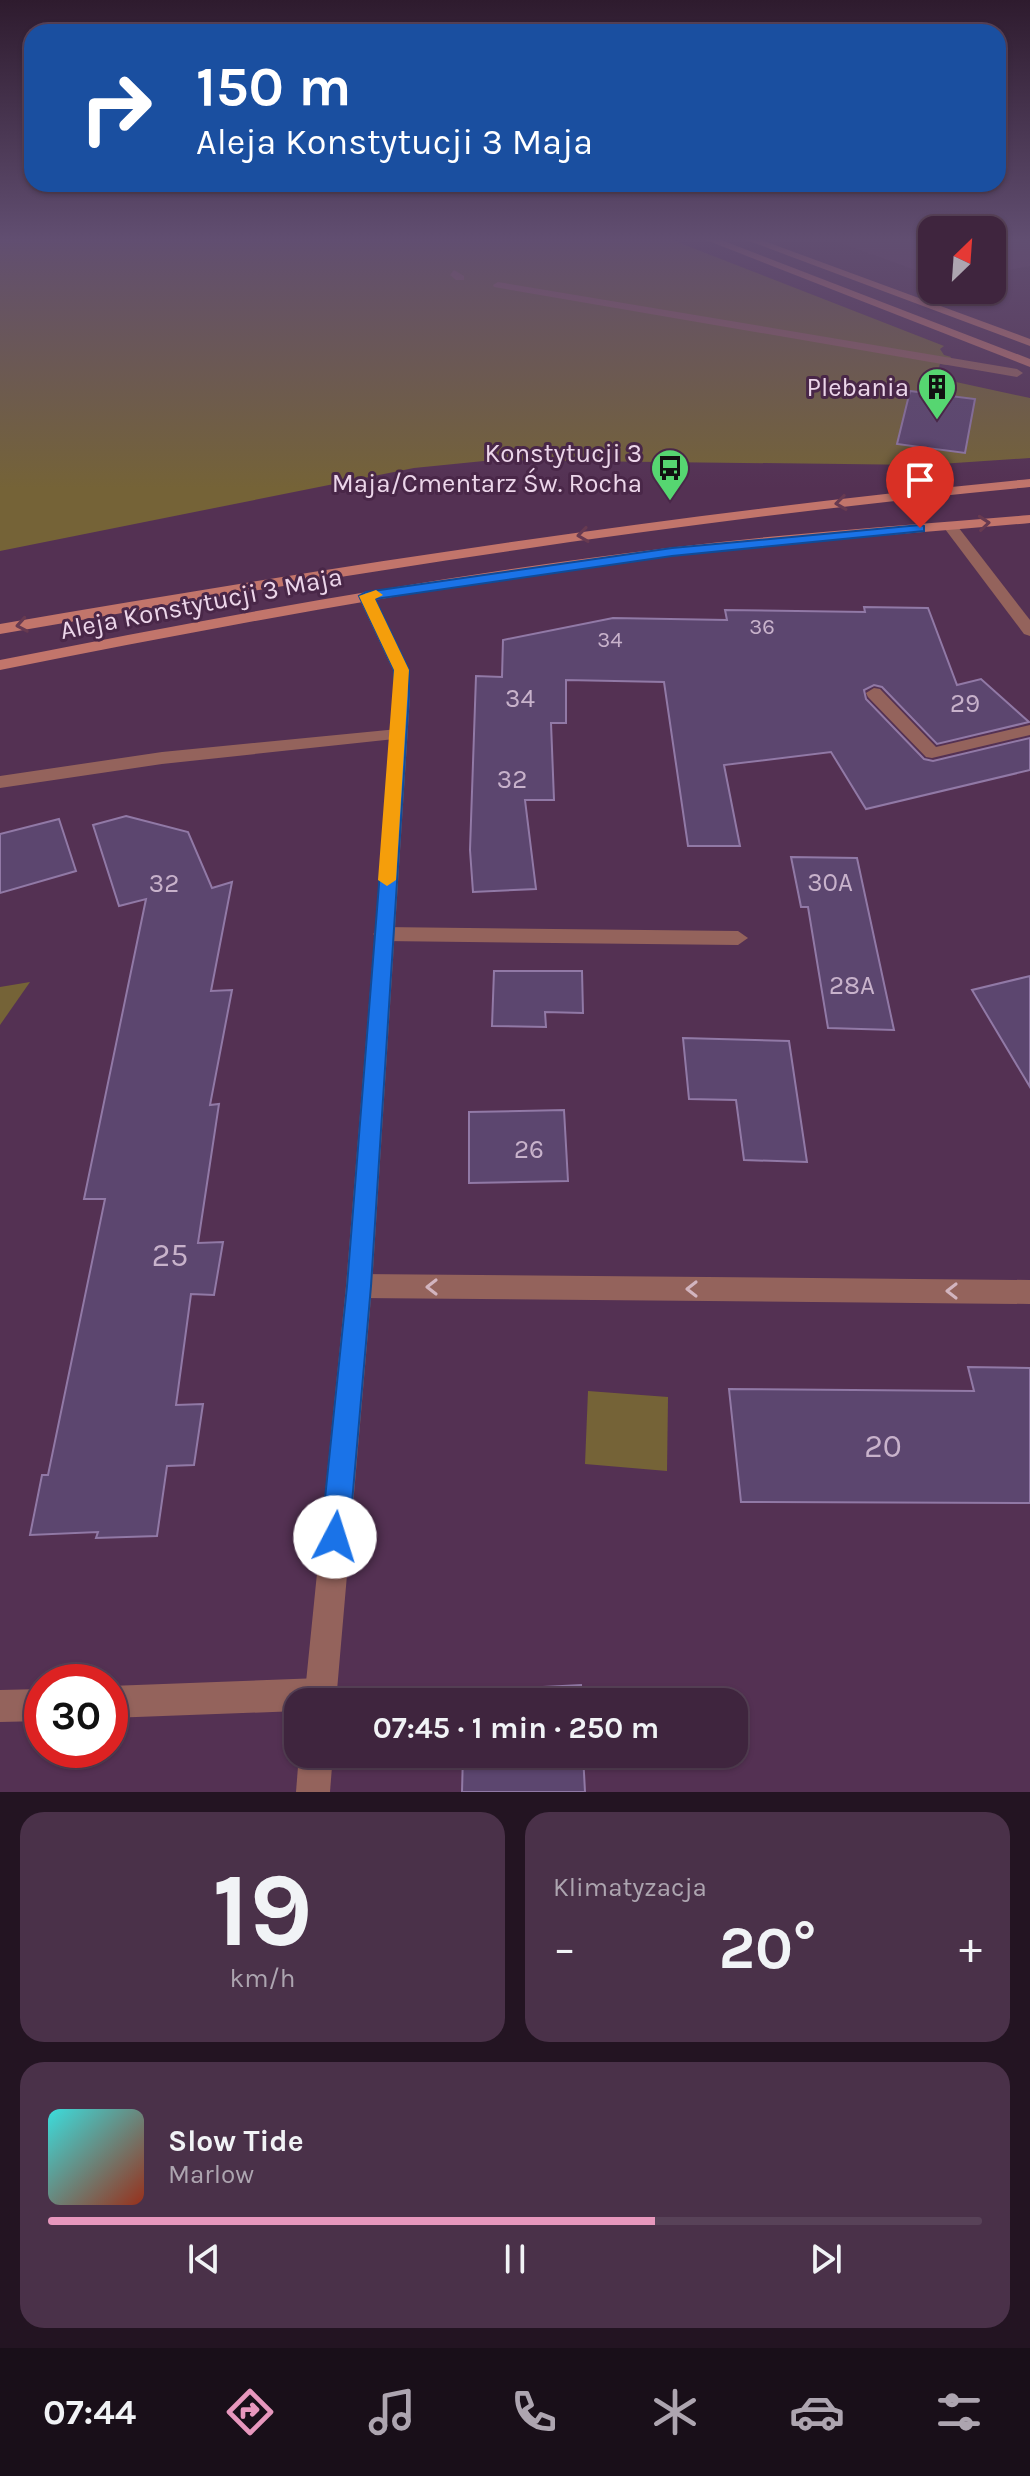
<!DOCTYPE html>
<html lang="pl">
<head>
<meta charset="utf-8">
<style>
	body { margin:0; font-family:Karla,sans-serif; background:#4a3149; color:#f1f3f6; height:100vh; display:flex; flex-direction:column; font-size:30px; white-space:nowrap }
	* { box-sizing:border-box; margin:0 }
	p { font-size:26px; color:#ada5b0 }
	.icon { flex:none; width:44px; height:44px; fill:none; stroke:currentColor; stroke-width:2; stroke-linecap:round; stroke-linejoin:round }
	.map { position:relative; height:1792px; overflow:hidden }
	.side { display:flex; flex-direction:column; gap:20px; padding:20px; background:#231422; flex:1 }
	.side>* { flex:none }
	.hud { position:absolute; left:24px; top:24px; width:982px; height:168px; border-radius:24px; box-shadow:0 2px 6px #0004,0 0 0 2px #584258; background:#1a4fa0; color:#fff; overflow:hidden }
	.needle { width:52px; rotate:25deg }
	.controls { position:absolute; left:918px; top:216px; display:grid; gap:16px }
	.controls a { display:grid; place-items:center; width:88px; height:88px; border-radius:16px; background:#3f253e; box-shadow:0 2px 6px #0004,0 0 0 2px #584258; font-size:40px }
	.speed { position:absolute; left:24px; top:1664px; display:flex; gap:16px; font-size:40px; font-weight:700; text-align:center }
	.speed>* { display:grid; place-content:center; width:104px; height:104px; border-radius:50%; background:#3f253e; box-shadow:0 2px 6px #0004,0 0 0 2px #584258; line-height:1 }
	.speed .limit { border:12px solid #d22; background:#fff; color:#111 }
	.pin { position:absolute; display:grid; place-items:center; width:68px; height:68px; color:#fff; margin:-82px -34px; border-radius:50% 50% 50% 0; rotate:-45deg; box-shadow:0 0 8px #0007 }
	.pin .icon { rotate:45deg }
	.me { position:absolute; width:88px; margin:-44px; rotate:5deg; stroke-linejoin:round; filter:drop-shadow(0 0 6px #0008) }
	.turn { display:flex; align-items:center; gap:28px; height:168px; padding:0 40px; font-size:36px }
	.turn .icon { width:104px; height:104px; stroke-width:2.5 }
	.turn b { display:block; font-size:56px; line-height:68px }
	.big { font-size:60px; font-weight:700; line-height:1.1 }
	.side .tile { flex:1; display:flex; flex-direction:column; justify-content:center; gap:12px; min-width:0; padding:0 28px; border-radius:24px; background:#4a3149 }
	.side .dial { align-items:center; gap:0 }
	.dial b { font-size:104px; line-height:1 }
	.song { display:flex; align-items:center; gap:24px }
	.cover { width:96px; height:96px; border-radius:12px; background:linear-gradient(135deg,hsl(180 70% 55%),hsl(10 70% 35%)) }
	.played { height:8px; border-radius:4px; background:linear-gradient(90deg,#e797bd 65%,#584258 65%) }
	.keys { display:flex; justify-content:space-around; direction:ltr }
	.heat { display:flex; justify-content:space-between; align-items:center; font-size:44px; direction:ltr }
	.side .tiles { flex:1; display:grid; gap:20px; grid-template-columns:1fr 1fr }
	.tile:last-child { grid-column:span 2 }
	.trip { position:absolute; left:284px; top:1688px; width:464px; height:80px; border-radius:24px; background:#3f253e; box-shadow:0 2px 6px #0004,0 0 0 2px #584258; font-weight:700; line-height:80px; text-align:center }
	.menu { display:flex; height:128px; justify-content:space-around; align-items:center; background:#190f19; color:#ada5b0 }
	.menu .icon { width:56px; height:56px }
	.menu .active { color:#e797bd }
	.menu b { font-size:36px; color:#f1f3f6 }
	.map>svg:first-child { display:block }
</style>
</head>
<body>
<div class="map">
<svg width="1030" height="1792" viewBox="0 0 1030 1792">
	<rect width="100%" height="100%" fill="#543153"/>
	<!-- built -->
	<g fill="#623961">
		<polygon points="827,238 932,238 932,276"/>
		<polygon points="992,238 1030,238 1030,266 992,273"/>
	</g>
	<!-- green -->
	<g fill="#756337">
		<polygon points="0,238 667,238 944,346 940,349 944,355 951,357 947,365 940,364 938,370 933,370 933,377 1030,398 1030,458 925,465 494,460 414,468 0,551"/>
		<polygon points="30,982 0,1025 0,987"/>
		<polygon points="588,1391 668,1397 667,1471 585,1464"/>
	</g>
	<!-- building -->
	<g fill="#5c466f" stroke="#9179a6" stroke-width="2">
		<polygon points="910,391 975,399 965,453 897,444"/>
		<polygon points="864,607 928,608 957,685 981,679 1029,722 937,744 882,687 874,685 864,690 866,699 924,759 933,761 1030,738 1030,770 866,809 831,752 724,765 740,846 688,846 664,682 566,680 566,723 551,723 554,800 525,800 536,889 473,892 470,850 476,676 502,677 503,640 613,618 727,620 725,610 865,612"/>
		<polygon points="126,816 188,832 212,888 232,882 211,991 232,990 210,1105 219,1104 198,1243 223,1242 214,1295 191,1294 176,1405 203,1404 194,1465 167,1466 157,1536 96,1538 98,1532 30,1535 42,1475 48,1475 105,1199 84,1199 146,899 119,906 93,825"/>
		<polygon points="59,819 76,871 0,893 0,834"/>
		<polygon points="791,857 857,858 894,1030 828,1028 808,907 801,907"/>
		<polygon points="494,971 582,971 583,1013 545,1012 546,1027 492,1026"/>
		<polygon points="1030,976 1030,1087 972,990"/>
		<polygon points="683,1038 789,1041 807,1162 744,1160 736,1100 689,1099"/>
		<polygon points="564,1110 568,1181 469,1183 469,1112"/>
		<polygon points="968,1367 1030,1368 1030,1503 741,1502 729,1389 974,1391"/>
		<polygon points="581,1685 582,1702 463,1702 463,1691"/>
		<polygon points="463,1754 583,1754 585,1792 462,1792"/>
	</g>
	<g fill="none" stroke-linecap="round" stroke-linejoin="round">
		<!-- lane -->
		<g fill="#94635c" fill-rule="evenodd">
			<polygon points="874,688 880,689 936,747 1030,725 1030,735 932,758 926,757 868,697 866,693"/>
			<polygon points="398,729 407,734 404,738 162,764 0,788 0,776 162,752"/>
			<polygon points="383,927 738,931 748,938 738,945 383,941 373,934"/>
			<polygon points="359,1274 1030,1280 1030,1304 359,1298 350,1294 346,1286 350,1278"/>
			<polygon points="320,1678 331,1683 336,1694 333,1702 298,1702 298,1711 110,1718 110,1686"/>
			<polygon points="42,1689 42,1721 0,1722 0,1690"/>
		</g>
		<!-- street -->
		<g fill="#94635c" fill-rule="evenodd">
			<polygon points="454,270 464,276 464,280 456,280 450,275"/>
			<polygon points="498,282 1017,369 1023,373 1017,377 494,287 493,285"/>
			<polygon points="950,522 955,523 1030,620 1030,636 1024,634 945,529 945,523"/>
			<polygon points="366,591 374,596 409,670 410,696 372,1286 336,1702 304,1702 346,1286 394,696 393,670 358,596"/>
			<polygon points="299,1754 333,1754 330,1792 296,1792"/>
		</g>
		<!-- secondary -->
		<g fill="#c2756b" fill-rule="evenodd">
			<polygon points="701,238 716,238 1030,359 1030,367"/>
			<polygon points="741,238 756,238 1030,339 1030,346"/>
			<path d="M1030 479V487C684 520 342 574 0 634V624C342 565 684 512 1030 479Z"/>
			<path d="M1030 515V523C909 534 789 542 668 556 444 584 222 626 0 670V660C222 616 444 575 668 548 789 533 909 525 1030 515Z"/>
		</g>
	</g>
	<!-- one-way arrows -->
	<defs><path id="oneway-chevron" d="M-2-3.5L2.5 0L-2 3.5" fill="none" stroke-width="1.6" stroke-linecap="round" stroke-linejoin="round" transform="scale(2)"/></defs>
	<g stroke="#673a51">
		<use href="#oneway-chevron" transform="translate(841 503) rotate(173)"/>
		<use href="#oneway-chevron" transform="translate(984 523) rotate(-5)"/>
		<use href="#oneway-chevron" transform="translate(583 535) rotate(172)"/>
		<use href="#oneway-chevron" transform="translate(22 625) rotate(170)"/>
	</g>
	<g stroke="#d2b4bf">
		<use href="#oneway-chevron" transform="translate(432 1287) rotate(-180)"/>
		<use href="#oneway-chevron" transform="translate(692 1289) rotate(-180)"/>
		<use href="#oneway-chevron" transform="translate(952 1291) rotate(-180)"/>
	</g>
	<!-- sky -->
	<linearGradient id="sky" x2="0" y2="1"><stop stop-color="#2e1b2e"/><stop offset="0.49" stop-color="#614e71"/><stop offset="1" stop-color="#614e71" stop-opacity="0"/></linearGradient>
	<rect width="1030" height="489" fill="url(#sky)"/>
	<!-- route -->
	<polygon fill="#1a73e8" stroke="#114b97" stroke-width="2" points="920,525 924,526 924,531 672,556 375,599 409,670 409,696 371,1286 349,1537 345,1547 335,1551 325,1547 321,1537 347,1286 394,696 394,670 359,596 366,592 672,548"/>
	<!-- slow -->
	<polygon fill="#f59e0b" points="376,590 383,595 375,599 409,670 396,880 387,886 378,880 394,670 359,596"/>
	<!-- icons -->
	<defs>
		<symbol id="building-pin" viewBox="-11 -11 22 30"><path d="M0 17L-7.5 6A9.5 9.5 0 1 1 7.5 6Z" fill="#56d671" stroke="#492748"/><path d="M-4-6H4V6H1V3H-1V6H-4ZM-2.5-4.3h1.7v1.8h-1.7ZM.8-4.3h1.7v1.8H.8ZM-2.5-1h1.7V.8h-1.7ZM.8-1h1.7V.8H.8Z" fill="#111"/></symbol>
		<symbol id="bus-pin" viewBox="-11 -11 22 30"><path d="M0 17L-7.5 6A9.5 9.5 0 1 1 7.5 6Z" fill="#56d671" stroke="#492748"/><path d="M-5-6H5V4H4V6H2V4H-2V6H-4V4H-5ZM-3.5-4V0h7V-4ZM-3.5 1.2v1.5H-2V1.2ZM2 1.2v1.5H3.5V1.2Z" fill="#111"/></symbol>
	</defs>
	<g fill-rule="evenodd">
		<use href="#building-pin" x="915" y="365" width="44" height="60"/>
		<use href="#bus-pin" x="648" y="446" width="44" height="60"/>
	</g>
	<g text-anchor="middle" stroke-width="6" stroke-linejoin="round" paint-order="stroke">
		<!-- far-number labels -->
		<g font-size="22" fill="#c8b2cb">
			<text x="762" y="634">36</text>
			<text x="610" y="647">34</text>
		</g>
		<!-- far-poi labels -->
		<g font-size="26" fill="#ecd6ea" stroke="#492748" text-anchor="end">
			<text x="909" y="396">Plebania</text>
			<text x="642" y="462">Konstytucji 3<tspan x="642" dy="30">Maja/Cmentarz Św. Rocha</tspan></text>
		</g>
		<!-- far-street labels -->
		<g font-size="26" fill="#ecd6ea" stroke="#492748">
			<text transform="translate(201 603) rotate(-11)" y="9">Aleja Konstytucji 3 Maja</text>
		</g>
		<!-- number labels -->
		<g font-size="26" fill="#c8b2cb">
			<text x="520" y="707">34</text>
			<text x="965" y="712">29</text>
			<text x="512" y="788">32</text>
			<text x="830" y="891">30A</text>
			<text x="164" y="892">32</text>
			<text x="852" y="994">28A</text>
			<text x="529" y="1158">26</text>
		</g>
		<!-- near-number labels -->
		<g font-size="32" fill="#c8b2cb">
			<text x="170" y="1266">25</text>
			<text x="883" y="1457">20</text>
		</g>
	</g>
</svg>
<div class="controls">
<a><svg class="needle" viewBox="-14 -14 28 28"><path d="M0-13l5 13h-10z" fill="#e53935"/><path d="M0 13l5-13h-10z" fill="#ada5b0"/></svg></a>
</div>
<div class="speed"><div class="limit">30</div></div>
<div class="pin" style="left:920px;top:528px;background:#d93025"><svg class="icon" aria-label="arrive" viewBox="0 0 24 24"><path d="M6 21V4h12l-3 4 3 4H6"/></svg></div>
<svg class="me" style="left:335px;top:1537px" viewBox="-20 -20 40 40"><circle r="19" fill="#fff"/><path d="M0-13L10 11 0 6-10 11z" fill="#1a73e8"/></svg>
<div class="trip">07:45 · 1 min · 250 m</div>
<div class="hud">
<div class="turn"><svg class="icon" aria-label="right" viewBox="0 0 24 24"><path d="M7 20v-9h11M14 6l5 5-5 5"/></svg><div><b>150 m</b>Aleja Konstytucji 3 Maja</div></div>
</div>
</div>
<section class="side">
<div class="tiles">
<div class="tile dial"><b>19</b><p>km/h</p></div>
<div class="tile"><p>Klimatyzacja</p>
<div class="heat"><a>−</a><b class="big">20°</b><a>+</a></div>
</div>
<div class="tile">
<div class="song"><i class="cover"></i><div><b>Slow Tide</b><p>Marlow</p></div></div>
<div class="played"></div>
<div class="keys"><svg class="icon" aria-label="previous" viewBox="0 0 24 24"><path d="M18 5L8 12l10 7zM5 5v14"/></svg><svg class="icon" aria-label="pause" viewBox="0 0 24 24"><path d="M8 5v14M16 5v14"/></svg><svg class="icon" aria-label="next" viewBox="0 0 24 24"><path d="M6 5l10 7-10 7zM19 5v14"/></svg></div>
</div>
</div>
</section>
<nav class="menu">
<b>07:44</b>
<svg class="icon active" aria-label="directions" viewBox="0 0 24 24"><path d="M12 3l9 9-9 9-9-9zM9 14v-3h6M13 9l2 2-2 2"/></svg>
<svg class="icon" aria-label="music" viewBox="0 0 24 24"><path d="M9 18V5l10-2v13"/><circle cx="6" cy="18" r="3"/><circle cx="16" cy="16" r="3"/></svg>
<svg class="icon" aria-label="phone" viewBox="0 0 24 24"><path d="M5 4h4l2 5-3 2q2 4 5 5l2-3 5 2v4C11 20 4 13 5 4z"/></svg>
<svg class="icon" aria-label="climate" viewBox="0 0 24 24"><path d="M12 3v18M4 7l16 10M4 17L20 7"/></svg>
<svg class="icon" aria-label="car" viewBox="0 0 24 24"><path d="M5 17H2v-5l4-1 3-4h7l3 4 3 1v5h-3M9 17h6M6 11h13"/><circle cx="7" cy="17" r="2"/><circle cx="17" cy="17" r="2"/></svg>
<svg class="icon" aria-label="filters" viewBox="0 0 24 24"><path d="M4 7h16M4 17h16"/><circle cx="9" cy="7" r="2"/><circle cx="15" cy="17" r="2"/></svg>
</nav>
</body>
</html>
